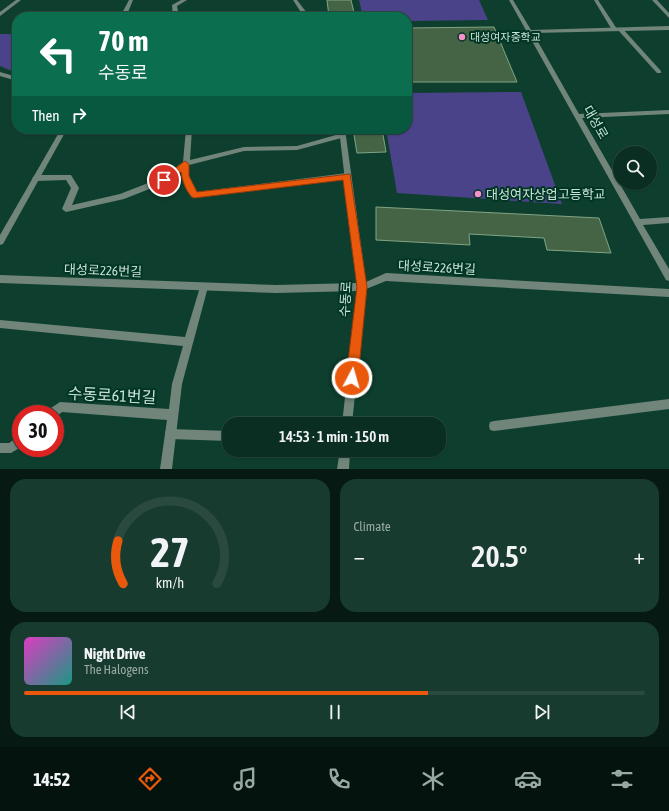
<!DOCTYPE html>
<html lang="en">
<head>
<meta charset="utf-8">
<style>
	body { margin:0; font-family:"Asap Condensed","Noto Sans KR",sans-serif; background:#183b2f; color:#f1f3f6; height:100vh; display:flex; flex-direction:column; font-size:15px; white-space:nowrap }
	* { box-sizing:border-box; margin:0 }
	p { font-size:13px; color:#99a9a5 }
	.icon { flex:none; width:22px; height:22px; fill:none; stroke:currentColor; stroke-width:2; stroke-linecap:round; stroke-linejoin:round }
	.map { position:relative; height:469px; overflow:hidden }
	.side { display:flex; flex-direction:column; gap:10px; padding:10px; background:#061a13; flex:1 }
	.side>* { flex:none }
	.guide { position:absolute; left:12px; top:12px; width:400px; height:122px; border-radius:16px; box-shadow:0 1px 3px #0004,0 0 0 1px #2a4a40; background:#0b6e4f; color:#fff; overflow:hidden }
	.tools { position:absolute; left:613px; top:146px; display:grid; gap:8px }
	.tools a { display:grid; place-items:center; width:44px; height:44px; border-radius:50%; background:#0a2f22; box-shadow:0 1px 3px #0004,0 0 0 1px #2a4a40; font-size:20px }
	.speed { position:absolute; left:12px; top:405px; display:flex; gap:8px; font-size:20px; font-weight:700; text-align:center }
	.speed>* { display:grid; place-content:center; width:52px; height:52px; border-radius:50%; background:#0a2f22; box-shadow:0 1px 3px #0004,0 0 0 1px #2a4a40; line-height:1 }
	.speed .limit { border:6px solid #d22; background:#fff; color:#111 }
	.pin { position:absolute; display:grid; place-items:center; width:34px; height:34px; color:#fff; margin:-17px; border:2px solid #fff; border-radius:50%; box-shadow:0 1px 4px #0007 }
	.me { position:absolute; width:44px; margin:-22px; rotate:6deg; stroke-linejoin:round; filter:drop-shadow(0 0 3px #0008) }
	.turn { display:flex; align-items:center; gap:14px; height:84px; padding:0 20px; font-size:18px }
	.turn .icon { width:52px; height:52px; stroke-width:2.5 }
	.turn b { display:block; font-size:28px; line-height:34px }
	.then { display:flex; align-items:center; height:38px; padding:0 20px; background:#0003; gap:8px; font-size:15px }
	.big { font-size:30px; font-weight:600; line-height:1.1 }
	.side .widget { flex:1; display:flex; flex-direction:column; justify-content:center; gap:6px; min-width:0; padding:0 14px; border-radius:16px; background:#183b2f }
	.side .dial { align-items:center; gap:0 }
	.dial svg { height:104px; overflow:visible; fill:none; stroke:#2a4a40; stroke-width:7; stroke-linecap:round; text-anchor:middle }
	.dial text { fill:#f1f3f6; stroke:none }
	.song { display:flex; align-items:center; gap:12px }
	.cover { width:48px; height:48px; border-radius:6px; background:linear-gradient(135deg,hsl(310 70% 55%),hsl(170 70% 35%)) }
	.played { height:4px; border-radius:2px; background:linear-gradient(90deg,#ea580c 65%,#2a4a40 65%) }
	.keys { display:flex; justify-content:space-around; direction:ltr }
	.heat { display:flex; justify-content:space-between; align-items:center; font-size:22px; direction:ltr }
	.side .tiles { flex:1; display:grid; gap:10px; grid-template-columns:1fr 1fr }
	.widget:last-child { grid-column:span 2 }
	.trip { position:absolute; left:222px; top:417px; width:224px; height:40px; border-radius:16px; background:#0a2f22; box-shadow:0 1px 3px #0004,0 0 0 1px #2a4a40; font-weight:600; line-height:40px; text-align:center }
	.dock { display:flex; height:64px; justify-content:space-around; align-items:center; background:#04130e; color:#99a9a5 }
	.dock .icon { width:28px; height:28px }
	.dock .on { color:#ea580c }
	.dock b { font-size:18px; color:#f1f3f6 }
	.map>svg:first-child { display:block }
</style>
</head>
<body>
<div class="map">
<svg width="669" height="469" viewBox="0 0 669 469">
	<rect width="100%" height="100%" fill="#0e3f2e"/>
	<!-- green -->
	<g fill="#4b438a">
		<polygon points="359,0 479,0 488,20 407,21 407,17 363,17"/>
		<polygon points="0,34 17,34 17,73 0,66"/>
		<polygon points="521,92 562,204 397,193 386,129 407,129 407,93"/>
	</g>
	<!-- building -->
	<g fill="#456446" stroke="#82a483">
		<polygon points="327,0 351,0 355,17 329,17"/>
		<polygon points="494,27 517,82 407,82 407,28"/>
		<polygon points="353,129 382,129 386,152 357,153"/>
		<polygon points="376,207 599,218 611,253 547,250 544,238 469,234 470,245 376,240"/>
	</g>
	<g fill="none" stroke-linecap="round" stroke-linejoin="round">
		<!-- service -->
		<g fill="#71857b" fill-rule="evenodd">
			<polygon points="181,0 187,0 177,6 179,17 173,17 172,5"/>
			<polygon points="594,0 598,0 617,29 616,30 612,30"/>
			<polygon points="652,0 657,0 669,13 669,18"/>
			<polygon points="618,28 622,28 661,71 661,73 657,73 618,30"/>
			<polygon points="0,72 17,77 17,81 0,76"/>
			<polygon points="186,129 192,129 190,160 244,147 297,146 343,133 346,135 345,137 297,150 244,151 189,165 189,176 196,192 347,173 351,176 347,179 194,198 191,197 181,176 182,170 167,182 124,199 66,212 62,209 71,188 66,180 36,181 32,178 36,175 71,175 79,188 72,205 120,194 161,178 183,162"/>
			<polygon points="204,283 207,284 208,287 182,384 172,469 160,469 167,420 62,412 55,418 55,414 47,414 48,410 60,402 169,409 172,384 183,346 0,328 0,320 185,337 200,287 201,284"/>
			<polygon points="21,435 21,447 11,453 0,453 0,443 9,443"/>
		</g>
		<!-- minor -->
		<g fill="#71857b" fill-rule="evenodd">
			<polygon points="16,0 21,0 0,16 0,12"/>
			<polygon points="129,0 133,0 126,17 120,17"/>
			<polygon points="293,0 297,0 310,17 304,17"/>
			<polygon points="509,0 513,0 531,30 669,26 669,30 533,33 579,114 669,110 669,114 582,118 640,219 669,217 669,223 643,225 669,269 669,281 666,280"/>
			<polygon points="61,129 67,129 3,244 0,245 0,235"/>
			<polygon points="339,129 345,129 366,282 386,273 669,289 669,297 386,281 366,289 352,424 342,424 357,291 276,293 0,283 0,275 276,285 357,283"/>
			<polygon points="669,399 669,409 494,431 490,430 489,426 490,422 494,421"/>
			<polygon points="170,429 229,431 229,441 170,439 166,438 165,434 166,430"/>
			<polygon points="340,450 350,450 349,469 337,469"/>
		</g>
	</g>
	<!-- route -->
	<path fill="#ea580c" stroke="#983908" d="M185 161 189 164V176L197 192 350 174 367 287 358 378 356 382 352 384 348 382 346 378 357 287 343 180 194 198C188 196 181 179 181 172L167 182H161L160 180Z"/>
	<!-- markers -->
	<g fill="#f890cb" stroke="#013524" stroke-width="1.5">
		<circle cx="462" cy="37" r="4"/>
		<circle cx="478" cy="194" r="4"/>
	</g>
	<g text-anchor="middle" stroke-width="4" stroke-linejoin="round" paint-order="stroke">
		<!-- far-poi labels -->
		<g font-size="11" fill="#cbe3d8" stroke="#013524" text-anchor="start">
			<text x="470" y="41">대성여자중학교</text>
		</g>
		<!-- street labels -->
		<g font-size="13" fill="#cbe3d8" stroke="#013524">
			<text transform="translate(596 122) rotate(60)" y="5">대성로</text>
			<text transform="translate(437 267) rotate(3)" y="5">대성로226번길</text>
			<text transform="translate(103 270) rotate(2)" y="5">대성로226번길</text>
			<text transform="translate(345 299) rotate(-87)" y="5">수동로</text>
		</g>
		<!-- poi labels -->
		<g font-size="13" fill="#cbe3d8" stroke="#013524" text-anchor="start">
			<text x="486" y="199">대성여자상업고등학교</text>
		</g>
		<!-- near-street labels -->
		<g font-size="16" fill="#cbe3d8" stroke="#013524">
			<text transform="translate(112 395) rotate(3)" y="6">수동로61번길</text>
		</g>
	</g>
</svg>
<div class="tools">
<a><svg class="icon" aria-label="search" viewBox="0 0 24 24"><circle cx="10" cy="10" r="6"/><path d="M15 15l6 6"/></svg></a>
</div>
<div class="speed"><div class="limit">30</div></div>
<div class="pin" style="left:164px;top:180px;background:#d93025"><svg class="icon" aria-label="arrive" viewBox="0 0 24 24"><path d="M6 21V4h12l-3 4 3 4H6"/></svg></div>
<svg class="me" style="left:352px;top:378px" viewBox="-20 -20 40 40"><circle r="17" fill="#ea580c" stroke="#fff" stroke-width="3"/><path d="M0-11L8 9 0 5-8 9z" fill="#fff"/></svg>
<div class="trip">14:53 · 1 min · 150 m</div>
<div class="guide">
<div class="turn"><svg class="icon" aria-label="left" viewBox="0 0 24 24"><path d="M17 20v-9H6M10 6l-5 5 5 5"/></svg><div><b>70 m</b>수동로</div></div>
<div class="then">Then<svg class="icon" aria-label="right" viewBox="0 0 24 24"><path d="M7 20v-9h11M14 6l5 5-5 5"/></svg></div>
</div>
</div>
<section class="side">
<div class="tiles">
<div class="widget dial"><svg viewBox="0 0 100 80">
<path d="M14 69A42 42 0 1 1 86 69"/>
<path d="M14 69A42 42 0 0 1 10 36" stroke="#ea580c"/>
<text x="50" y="56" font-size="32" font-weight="700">27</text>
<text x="50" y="72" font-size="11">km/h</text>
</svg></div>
<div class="widget"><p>Climate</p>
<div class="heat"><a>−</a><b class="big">20.5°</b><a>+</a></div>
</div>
<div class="widget">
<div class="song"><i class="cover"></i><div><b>Night Drive</b><p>The Halogens</p></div></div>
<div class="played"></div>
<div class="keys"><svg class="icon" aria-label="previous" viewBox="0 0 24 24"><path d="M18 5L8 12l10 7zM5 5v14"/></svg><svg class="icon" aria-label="pause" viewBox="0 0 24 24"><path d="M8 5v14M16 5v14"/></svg><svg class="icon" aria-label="next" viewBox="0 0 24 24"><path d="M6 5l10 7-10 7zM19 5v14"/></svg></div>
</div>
</div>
</section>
<nav class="dock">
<b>14:52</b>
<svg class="icon on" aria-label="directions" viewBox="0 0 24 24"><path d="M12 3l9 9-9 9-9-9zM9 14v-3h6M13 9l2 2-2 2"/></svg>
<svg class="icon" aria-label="music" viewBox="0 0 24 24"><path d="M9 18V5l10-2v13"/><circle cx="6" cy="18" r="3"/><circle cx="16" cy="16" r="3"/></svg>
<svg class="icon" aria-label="phone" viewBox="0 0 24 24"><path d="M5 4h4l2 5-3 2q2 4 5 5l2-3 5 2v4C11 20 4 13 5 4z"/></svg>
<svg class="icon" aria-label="climate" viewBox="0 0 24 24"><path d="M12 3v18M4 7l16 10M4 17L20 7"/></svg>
<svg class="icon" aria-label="car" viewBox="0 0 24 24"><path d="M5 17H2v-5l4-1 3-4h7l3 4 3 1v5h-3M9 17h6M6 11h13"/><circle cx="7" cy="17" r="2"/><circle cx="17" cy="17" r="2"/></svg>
<svg class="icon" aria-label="filters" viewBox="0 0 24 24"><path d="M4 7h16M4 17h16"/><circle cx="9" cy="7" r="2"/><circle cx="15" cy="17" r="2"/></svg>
</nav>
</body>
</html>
